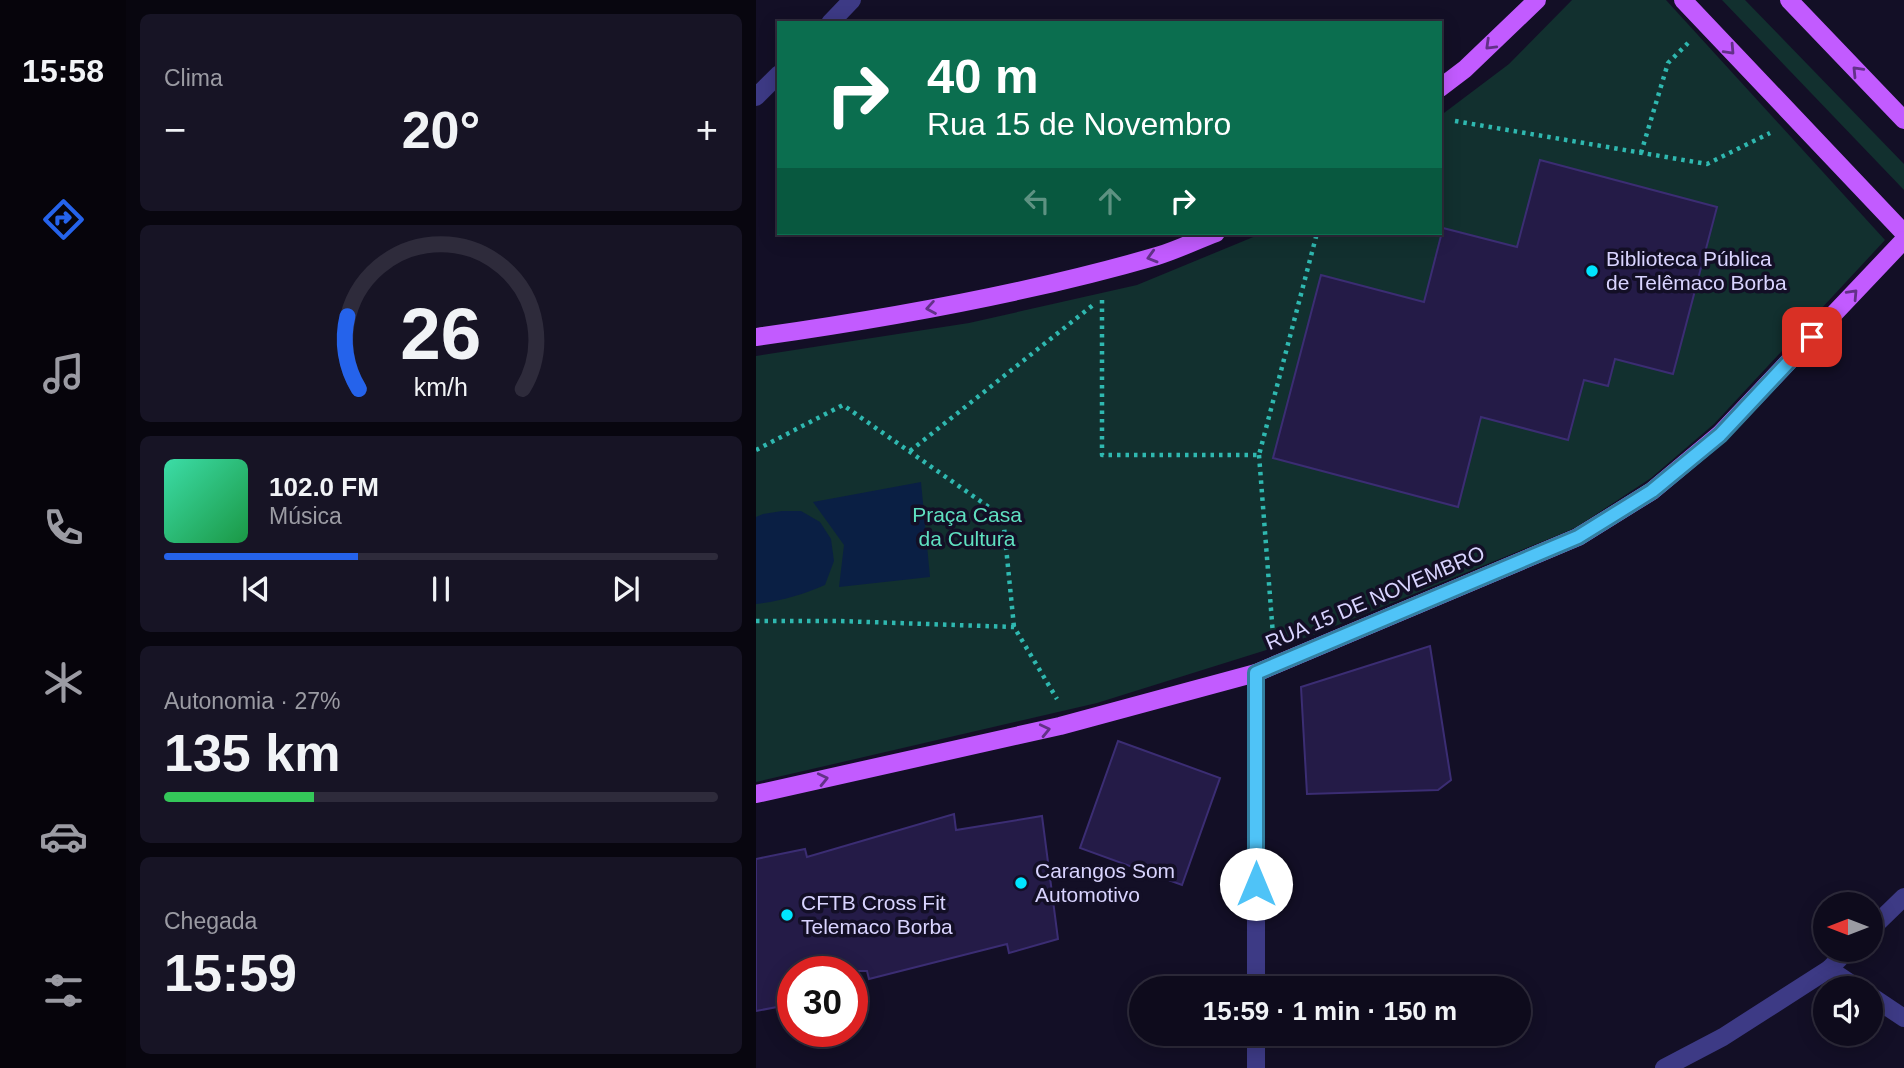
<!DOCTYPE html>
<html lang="pt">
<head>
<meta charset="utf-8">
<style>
	body { margin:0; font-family:Helvetica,sans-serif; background:#171425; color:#f1f3f6; height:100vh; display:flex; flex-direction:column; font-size:26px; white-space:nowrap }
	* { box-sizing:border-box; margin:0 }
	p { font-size:23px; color:#9b9ba3 }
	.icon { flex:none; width:38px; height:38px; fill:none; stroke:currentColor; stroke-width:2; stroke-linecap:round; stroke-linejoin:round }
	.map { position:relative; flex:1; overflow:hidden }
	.sheet { display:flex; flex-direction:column; gap:14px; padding:14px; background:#08060f; width:630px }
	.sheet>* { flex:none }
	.guide { position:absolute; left:21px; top:21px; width:665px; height:214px; border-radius:0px; box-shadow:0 4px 18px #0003,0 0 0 2px #2e2b3b; background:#0b6e4f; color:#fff; overflow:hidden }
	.needle { width:46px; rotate:270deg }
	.tools { position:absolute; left:1057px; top:892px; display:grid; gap:14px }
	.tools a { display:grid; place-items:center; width:70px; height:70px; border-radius:50%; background:#0e0b1c; box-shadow:0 4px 18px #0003,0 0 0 2px #2e2b3b; font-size:35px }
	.speed { position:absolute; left:21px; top:956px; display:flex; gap:14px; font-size:35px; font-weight:700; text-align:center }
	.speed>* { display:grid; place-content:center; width:91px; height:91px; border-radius:50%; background:#0e0b1c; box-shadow:0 4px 18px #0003,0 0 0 2px #2e2b3b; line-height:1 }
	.speed .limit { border:10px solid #d22; background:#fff; color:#111 }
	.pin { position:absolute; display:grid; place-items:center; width:60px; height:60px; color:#fff; margin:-30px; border-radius:14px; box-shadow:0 4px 10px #0006 }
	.me { position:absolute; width:77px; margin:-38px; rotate:0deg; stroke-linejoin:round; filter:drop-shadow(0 0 5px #0008) }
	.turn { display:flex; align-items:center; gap:24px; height:147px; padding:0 35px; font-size:32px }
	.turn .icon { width:91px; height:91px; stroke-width:2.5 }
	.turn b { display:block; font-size:49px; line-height:60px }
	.lanes { display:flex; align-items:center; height:66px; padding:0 35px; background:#0003; justify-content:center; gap:35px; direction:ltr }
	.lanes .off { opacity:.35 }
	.big { font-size:52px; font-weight:600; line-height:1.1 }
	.sheet .tile { flex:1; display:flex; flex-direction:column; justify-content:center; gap:10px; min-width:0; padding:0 24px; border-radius:10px; background:#171425 }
	.sheet .dial { align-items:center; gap:0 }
	.dial svg { height:182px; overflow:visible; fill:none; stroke:#2e2b3b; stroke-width:7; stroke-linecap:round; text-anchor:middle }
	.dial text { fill:#f1f3f6; stroke:none }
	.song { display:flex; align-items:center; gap:21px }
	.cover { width:84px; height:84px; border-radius:10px; background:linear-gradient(135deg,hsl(160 70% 55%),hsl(140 70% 35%)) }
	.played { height:7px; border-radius:4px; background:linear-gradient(90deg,#2563eb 35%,#2e2b3b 35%) }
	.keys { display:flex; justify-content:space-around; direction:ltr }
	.heat { display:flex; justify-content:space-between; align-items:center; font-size:38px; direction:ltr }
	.charge { height:10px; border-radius:5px; background:linear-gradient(90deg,#34c759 27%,#2e2b3b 0) }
	.trip { position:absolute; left:373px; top:976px; width:402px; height:70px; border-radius:35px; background:#0e0b1c; box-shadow:0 4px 18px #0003,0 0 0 2px #2e2b3b; font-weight:600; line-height:70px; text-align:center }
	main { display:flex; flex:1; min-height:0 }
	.tabs { display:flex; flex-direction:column; width:126px; justify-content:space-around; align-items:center; background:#06040b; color:#9b9ba3 }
	.tabs .icon { width:49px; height:49px }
	.tabs .current { color:#2563eb }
	.tabs b { font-size:32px; color:#f1f3f6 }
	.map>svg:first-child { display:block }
</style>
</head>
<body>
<main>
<nav class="tabs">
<b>15:58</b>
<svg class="icon current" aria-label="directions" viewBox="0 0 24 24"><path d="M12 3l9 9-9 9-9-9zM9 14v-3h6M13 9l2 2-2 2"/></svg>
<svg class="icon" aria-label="music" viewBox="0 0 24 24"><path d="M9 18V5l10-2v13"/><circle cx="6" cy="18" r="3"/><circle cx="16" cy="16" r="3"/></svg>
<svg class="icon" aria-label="phone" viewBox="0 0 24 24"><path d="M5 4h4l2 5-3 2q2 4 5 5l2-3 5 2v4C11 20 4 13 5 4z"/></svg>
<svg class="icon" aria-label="climate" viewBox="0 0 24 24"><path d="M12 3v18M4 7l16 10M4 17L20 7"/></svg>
<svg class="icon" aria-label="car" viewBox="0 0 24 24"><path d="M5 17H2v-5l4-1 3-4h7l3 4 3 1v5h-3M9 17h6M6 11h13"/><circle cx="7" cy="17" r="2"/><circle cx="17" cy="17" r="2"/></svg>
<svg class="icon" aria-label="filters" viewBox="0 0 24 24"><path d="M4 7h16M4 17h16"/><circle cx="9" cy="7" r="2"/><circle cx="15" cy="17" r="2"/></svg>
</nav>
<section class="sheet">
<div class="tile"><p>Clima</p>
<div class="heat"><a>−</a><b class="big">20°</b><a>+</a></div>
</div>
<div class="tile dial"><svg viewBox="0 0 100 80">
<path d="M14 69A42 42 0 1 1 86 69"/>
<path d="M14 69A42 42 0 0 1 9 37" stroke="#2563eb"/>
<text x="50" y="56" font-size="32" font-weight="700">26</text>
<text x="50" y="72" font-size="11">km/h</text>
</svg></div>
<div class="tile">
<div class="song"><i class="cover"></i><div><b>102.0 FM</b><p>Música</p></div></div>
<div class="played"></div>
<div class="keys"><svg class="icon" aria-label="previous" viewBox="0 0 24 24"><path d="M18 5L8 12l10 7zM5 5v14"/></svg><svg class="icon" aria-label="pause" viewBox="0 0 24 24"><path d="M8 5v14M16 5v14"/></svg><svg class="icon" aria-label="next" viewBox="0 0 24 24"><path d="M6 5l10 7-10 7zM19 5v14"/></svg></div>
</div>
<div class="tile"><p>Autonomia · 27%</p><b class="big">135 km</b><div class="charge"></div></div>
<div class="tile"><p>Chegada</p><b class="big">15:59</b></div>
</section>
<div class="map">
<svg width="1148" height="1068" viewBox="0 0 1148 1068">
	<rect width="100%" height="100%" fill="#130f26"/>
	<!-- green -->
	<g fill="#12302f">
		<polygon points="816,0 910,0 1129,240 958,424 895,478 821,527 805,534 555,636 341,703 0,782 0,356 213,323 381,285 507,233 684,233 684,116 753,64"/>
		<polygon points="966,0 989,0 1148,164 1148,190"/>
	</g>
	<!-- water -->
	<g fill="#0a1f44">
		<polygon points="165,482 174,577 83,587 88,545 57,502"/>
		<path d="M26 511H45L64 522 75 539 78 561 69 585C46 595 25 601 0 604V517L7 514Z"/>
	</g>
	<!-- building -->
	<g fill="#241b47" stroke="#3b2d73" stroke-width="2">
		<polygon points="784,160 961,207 917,374 859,359 852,386 828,380 812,440 725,417 702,507 517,458 565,275 668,302 687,228 761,247"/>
		<polygon points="674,646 695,780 682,790 551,794 545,687"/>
		<polygon points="362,741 464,778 426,885 324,848"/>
		<polygon points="198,814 200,830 286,816 302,939 253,953 251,944 113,979 111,971 37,971 37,1004 0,1011 0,859 49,849 51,857"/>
	</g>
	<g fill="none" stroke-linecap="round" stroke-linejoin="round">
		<!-- path -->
		<g stroke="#2fb8b0" stroke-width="4.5" stroke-dasharray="3.5 5" stroke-linecap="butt">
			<polyline points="699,121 951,164 1014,133"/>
			<polyline points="885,153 912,63 932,43"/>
			<polyline points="346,300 346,455 503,455 561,233"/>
			<polyline points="0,450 87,405 247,517 258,627"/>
			<polyline points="154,451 337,305"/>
			<polyline points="503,455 517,635"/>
			<polyline points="0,621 83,621 258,627 301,699"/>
		</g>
		<!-- minor -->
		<g stroke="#3d3a85" stroke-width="18">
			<polyline points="74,23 96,0"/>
			<polyline points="0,97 23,74"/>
			<polyline points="1115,929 1148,897"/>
			<polyline points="1073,969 1103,989"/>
			<polyline points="500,989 500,673"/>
			<polyline points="1115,996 1148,1018"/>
			<polyline points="500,1068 500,1034"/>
			<polyline points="908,1068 967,1037 1073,969 1092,950"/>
		</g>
		<!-- major -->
		<g stroke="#c25bff" stroke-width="18">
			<polyline points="927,0 1148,233"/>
			<polyline points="1033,0 1148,120"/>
			<polyline points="684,88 709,69 781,0"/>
			<path d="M0 337C135 318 270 294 401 256 421 250 441 240 460 233"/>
			<polyline points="0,794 304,726 500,673 822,537 896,491 964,434 1148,240"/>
		</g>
	</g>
	<!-- one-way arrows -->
	<defs><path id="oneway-chevron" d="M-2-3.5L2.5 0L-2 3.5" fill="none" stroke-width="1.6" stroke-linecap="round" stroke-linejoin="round" transform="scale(1.75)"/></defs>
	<g stroke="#623188">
		<use href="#oneway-chevron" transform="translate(734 45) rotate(136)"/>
		<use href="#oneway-chevron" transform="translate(974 50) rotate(47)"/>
		<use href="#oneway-chevron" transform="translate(1101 71) rotate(-134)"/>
		<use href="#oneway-chevron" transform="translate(396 257) rotate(164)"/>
		<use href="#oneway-chevron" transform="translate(1097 294) rotate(-47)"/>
		<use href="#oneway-chevron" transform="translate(175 308) rotate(170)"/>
		<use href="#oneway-chevron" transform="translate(289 730) rotate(-13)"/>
		<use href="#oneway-chevron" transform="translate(67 779) rotate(-13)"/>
	</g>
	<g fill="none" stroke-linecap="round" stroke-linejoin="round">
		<defs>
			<polyline id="route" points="500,884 500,673 822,537 896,491 964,435 1056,337"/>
		</defs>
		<!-- route casing -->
		<use href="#route" stroke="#337fa1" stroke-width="18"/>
		<!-- route -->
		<use href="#route" stroke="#4fc3f7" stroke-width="12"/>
	</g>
	<!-- markers -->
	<g fill="#00e5ff" stroke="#130f26" stroke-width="2.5">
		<circle cx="836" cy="271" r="7"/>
		<circle cx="265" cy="883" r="7"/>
		<circle cx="31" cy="915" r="7"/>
	</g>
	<g text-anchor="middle" stroke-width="7" stroke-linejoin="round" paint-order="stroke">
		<!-- poi labels -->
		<g font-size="21" fill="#d9d4ff" stroke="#130f26" text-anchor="start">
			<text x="850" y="266">Biblioteca Pública<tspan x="850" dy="24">de Telêmaco Borba</tspan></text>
			<text x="279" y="878">Carangos Som<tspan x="279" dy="24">Automotivo</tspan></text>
			<text x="45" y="910">CFTB Cross Fit<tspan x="45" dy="24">Telemaco Borba</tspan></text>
		</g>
		<!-- park labels -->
		<g font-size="21" fill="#5fe0c0" stroke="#130f26">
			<text x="211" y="522">Praça Casa<tspan x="211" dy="24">da Cultura</tspan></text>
		</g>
		<!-- street labels -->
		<g font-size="21" fill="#d9d4ff" stroke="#130f26">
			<text transform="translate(619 598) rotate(-23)" y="7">RUA 15 DE NOVEMBRO</text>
		</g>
	</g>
</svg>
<div class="tools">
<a><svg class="needle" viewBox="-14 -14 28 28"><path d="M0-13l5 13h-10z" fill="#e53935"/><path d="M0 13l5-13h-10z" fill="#9b9ba3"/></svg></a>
<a><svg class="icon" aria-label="sound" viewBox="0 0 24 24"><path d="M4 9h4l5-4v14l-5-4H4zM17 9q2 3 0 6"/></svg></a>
</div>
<div class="speed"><div class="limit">30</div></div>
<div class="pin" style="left:1056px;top:337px;background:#d93025"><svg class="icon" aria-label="arrive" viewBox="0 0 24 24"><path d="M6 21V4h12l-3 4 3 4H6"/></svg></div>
<svg class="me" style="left:500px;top:884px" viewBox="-20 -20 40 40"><circle r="19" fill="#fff"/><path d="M0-13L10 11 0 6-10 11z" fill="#4fc3f7"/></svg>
<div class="trip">15:59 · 1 min · 150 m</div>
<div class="guide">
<div class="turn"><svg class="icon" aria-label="right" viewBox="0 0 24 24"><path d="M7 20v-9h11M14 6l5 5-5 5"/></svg><div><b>40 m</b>Rua 15 de Novembro</div></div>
<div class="lanes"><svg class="icon off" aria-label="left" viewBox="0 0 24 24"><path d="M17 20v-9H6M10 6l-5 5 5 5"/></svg><svg class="icon off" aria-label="ahead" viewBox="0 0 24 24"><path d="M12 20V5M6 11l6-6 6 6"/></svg><svg class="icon" aria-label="right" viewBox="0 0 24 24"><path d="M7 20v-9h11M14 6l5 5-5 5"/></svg></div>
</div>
</div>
</main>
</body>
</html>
